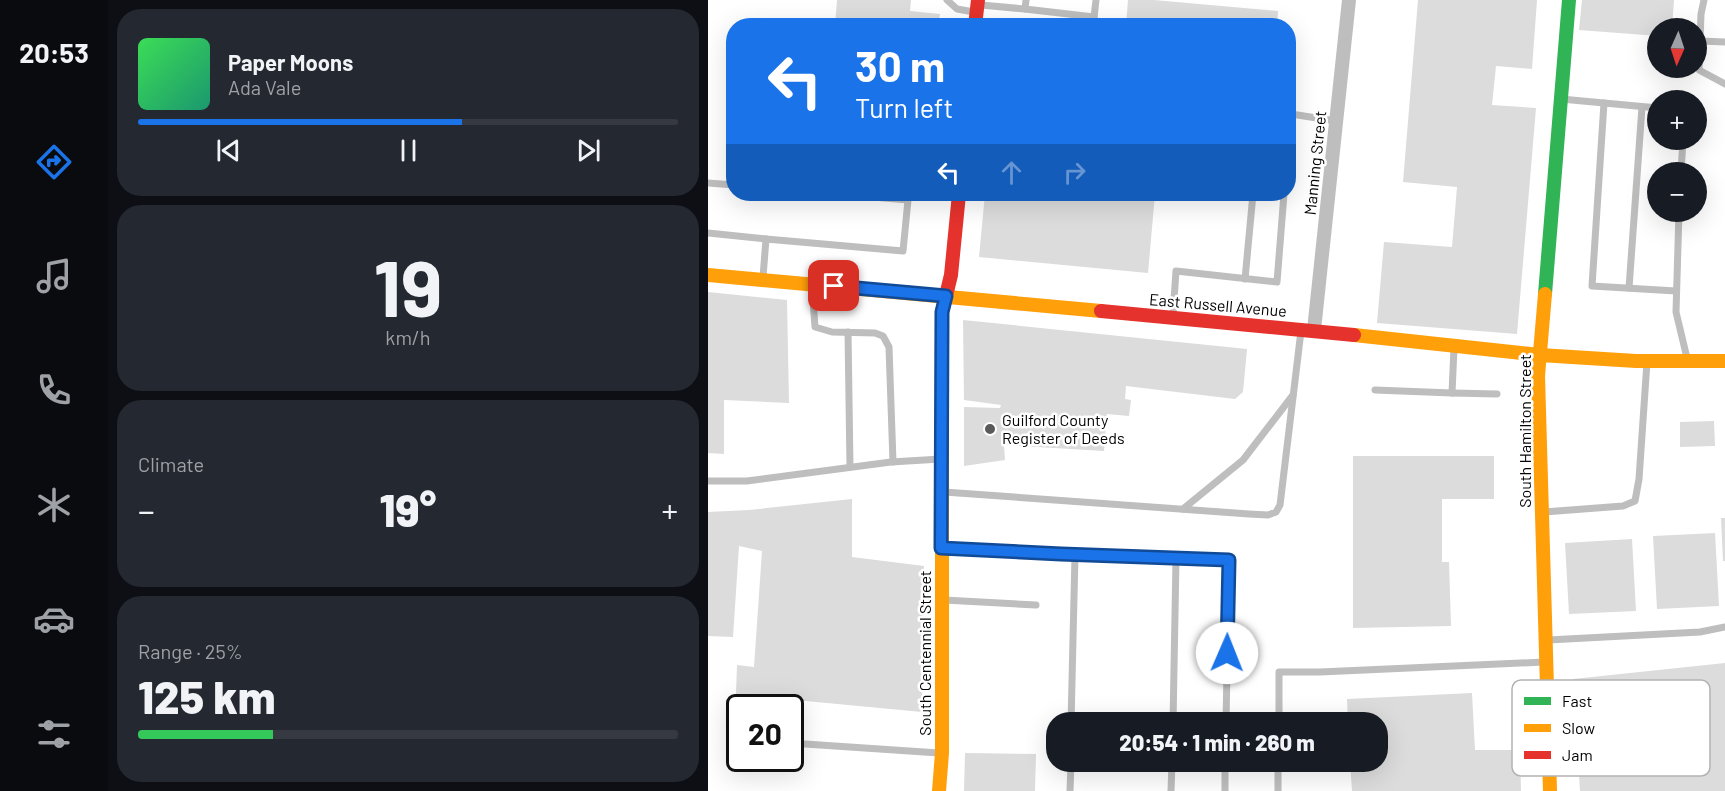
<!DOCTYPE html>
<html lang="en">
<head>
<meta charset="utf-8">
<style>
	body { margin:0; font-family:Barlow,sans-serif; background:#242831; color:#f1f3f6; height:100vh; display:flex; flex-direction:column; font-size:22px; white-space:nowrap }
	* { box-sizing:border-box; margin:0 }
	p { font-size:20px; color:#9ea1a6 }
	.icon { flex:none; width:33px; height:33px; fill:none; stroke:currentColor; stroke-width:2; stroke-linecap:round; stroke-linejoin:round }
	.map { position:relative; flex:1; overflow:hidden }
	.sheet { display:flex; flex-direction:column; gap:9px; padding:9px; background:#0d0f14; width:600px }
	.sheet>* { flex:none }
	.guide { position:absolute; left:18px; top:18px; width:570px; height:183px; border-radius:24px; box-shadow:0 6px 24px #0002; background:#1a73e8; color:#fff; overflow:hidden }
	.needle { width:39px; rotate:183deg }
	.tools { position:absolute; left:939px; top:18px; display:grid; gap:12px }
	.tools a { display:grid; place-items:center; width:60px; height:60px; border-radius:50%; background:#171b24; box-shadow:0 6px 24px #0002; font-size:30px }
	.speed { position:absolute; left:18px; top:694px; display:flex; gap:12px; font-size:30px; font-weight:700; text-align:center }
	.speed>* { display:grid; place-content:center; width:78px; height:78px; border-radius:50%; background:#171b24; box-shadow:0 6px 24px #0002; line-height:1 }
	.speed .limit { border:3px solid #111; border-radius:9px; background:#fff; color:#111 }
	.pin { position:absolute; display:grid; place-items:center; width:51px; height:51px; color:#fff; margin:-26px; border-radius:12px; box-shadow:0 3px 9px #0006 }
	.me { position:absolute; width:66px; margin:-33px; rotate:1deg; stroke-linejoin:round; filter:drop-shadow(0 0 4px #0008) }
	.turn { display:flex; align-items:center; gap:21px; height:126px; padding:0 30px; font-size:27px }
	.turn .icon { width:78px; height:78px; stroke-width:2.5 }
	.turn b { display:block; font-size:42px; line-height:51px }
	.lanes { display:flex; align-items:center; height:57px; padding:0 30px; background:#0003; justify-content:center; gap:30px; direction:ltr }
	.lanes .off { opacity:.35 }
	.big { font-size:45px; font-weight:800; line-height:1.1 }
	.sheet .widget { flex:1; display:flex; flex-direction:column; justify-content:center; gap:9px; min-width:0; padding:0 21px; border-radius:24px; background:#242831 }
	.sheet .dial { align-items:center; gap:0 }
	.dial b { font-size:78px; line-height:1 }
	.song { display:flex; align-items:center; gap:18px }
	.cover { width:72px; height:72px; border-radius:9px; background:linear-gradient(135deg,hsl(130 70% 55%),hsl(160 70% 35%)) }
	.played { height:6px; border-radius:3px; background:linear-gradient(90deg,#1a73e8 60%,#363941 60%) }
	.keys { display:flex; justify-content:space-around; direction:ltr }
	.heat { display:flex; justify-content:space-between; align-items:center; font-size:33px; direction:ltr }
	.charge { height:9px; border-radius:4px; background:linear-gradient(90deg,#34c759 25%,#363941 0) }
	.trip { position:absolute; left:338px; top:712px; width:342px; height:60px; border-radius:24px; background:#171b24; box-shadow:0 6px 24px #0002; font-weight:800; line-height:60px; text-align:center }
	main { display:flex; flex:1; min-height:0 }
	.dock { display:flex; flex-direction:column; width:108px; justify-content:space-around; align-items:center; background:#090b0e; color:#9ea1a6 }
	.dock .icon { width:42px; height:42px }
	.dock .current { color:#1a73e8 }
	.dock b { font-size:27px; color:#f1f3f6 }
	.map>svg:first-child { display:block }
</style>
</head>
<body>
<main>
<nav class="dock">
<b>20:53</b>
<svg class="icon current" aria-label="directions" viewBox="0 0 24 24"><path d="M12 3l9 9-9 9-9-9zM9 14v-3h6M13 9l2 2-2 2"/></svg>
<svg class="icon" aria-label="music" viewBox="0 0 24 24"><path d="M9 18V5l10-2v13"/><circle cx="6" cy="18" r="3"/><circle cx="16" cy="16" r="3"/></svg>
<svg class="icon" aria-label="phone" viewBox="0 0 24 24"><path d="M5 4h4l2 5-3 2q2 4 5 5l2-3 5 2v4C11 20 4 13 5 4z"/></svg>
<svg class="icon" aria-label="climate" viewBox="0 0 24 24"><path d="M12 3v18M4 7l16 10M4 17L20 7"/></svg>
<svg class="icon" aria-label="car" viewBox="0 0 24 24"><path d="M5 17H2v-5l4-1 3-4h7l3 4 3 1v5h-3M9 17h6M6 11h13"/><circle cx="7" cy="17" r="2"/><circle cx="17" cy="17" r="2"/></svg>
<svg class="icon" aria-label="filters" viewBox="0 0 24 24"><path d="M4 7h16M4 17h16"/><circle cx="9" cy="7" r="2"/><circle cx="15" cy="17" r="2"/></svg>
</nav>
<section class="sheet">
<div class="widget">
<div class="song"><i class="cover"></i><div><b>Paper Moons</b><p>Ada Vale</p></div></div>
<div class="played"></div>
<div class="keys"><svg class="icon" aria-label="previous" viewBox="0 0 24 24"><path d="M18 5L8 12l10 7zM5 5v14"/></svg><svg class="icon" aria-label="pause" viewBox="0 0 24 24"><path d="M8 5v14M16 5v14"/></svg><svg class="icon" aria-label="next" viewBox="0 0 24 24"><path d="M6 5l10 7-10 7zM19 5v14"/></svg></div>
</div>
<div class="widget dial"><b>19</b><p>km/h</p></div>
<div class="widget"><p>Climate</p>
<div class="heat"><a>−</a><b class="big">19°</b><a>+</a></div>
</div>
<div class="widget"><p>Range · 25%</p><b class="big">125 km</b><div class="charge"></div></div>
</section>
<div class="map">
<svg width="1017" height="791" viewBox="0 0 1017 791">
	<rect width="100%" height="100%" fill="#fff"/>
	<!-- building -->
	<g fill="#dcdcdc">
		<polygon points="129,0 203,0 202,11 232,14 230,26 127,26"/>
		<polygon points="420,0 446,0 570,11 569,26 418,26"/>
		<polygon points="710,0 829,0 824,69 788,66 784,105 828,108 809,334 669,323 676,242 744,247 749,187 695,182"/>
		<polygon points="874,0 966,0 964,28 950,28 950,36 871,30"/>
		<polygon points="277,194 447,194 440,273 271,257"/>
		<polygon points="0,292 79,300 81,403 16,400 16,454 0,453"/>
		<polygon points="255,320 539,349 535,392 527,399 418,386 417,399 423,400 421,416 399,414 396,451 296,445 297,460 256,466 256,407 292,408 293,405 256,400"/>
		<polygon points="1006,421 1007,446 972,447 972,422"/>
		<polygon points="645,456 786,456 786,499 734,499 734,562 741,562 743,626 645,628"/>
		<polygon points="144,499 144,557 216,566 214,712 87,700 85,729 82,728 82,708 32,708 32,720 27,720 29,665 46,667 54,551 31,546 25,637 0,636 0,512 41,510"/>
		<polygon points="1013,518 1017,518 1017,561 1015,561"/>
		<polygon points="1007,533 1011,606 949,609 945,536"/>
		<polygon points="924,539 928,611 861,614 857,543"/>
		<polygon points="1017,663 1017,791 872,791 865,679"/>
		<polygon points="764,693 767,750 812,750 813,791 644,791 642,762 669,762 669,723 640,723 639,699"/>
		<polygon points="257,753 328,754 327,791 256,791"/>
	</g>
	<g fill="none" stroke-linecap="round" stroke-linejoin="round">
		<!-- lane -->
		<g stroke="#bebebe" stroke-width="7">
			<polyline points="239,0 249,9 266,12"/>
			<polyline points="996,0 993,14 991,70 1017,84"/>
			<polyline points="273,5 317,9 318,0"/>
			<polyline points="317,9 386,17"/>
			<polyline points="385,26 388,0"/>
			<polyline points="992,41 1017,42"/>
			<polyline points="853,99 950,108"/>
			<polyline points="896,103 884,286 968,291"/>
			<polyline points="580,114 583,114 580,139"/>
			<polyline points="583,114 628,121"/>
			<polyline points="973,172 975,140"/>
			<polyline points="0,183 26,185"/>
			<polyline points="971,212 968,312 979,358"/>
			<polyline points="0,233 58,239"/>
			<polyline points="55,277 58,239 195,251 200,200 141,195"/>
			<polyline points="537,279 545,194"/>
			<polyline points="104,287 107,327 124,332 167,333 175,336 181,347 185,462"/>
			<polyline points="921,288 934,107"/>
			<polyline points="465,314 468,271 569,282 576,194"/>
			<polyline points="140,332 142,467"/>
			<polyline points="667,390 744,393 746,348"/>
			<polyline points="744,393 789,394"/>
			<polyline points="0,481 39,481 183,462 233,459"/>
			<polyline points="236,492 541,514 560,515 568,512 572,505 593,331"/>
			<polyline points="475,509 535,460 585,395"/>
			<polyline points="836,512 915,506 927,501 931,479 939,362"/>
			<polyline points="235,548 367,555 363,723"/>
			<polyline points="367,555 468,559"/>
			<polyline points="236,600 328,605"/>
			<polyline points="840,640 992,632 1017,627"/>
			<polyline points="465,723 468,559 521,560 518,723"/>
			<polyline points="571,723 571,672 612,672 836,662"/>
			<polyline points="97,744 231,753"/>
			<polyline points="362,791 363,762"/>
			<polyline points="463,791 464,762"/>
			<polyline points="517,791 517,762"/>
			<polyline points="570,791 570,762"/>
		</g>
		<!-- street -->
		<polyline stroke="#bebebe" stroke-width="14" points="606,330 641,0"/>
		<!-- fast -->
		<polyline stroke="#30b455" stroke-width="14" points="837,294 861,0"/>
		<!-- slow -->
		<g stroke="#ff9f0a" stroke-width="14">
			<polyline points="0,275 393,311"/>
			<polyline points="837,294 830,376 842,791"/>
			<polyline points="646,335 832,355 928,361 1017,361"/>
			<polyline points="231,791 234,753 234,418"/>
		</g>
		<!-- jam -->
		<g stroke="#e5322d" stroke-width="14">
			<polyline points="267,26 270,0"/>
			<polyline points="393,311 646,335"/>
			<polyline points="234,418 234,312 243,275 251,194"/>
		</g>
	</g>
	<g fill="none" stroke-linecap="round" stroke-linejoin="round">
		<defs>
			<polyline id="route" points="126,286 238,296 234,312 233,548 353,554 521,560 519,653"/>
		</defs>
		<!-- route casing -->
		<use href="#route" stroke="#114b97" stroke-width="15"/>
		<!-- route -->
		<use href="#route" stroke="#1a73e8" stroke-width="10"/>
	</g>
	<!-- markers -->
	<circle fill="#595959" stroke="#fff" stroke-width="2" cx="282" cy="429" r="6"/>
	<g text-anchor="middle" stroke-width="5" stroke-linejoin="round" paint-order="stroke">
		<!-- street labels -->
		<g font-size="16" fill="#000" stroke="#fff">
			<text transform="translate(607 163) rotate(-84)" y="6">Manning Street</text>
			<text transform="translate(510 305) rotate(5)" y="6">East Russell Avenue</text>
			<text transform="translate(817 431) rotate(-90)" y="6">South Hamilton Street</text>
			<text transform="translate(217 653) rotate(-90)" y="6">South Centennial Street</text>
		</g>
		<!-- poi labels -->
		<g font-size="16" fill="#000" stroke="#fff" text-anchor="start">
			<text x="294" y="426">Guilford County<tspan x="294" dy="18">Register of Deeds</tspan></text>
		</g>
	</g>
	<!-- legend -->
	<rect x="804" y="680" width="198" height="96" rx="9" fill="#fff" stroke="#b2b2b2" stroke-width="1.5"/>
	<rect x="816" y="697" width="27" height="8" fill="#30b455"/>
	<rect x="816" y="724" width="27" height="8" fill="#ff9f0a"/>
	<rect x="816" y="751" width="27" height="8" fill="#e5322d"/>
	<g font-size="16" fill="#000">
		<text x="854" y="707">Fast</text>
		<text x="854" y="734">Slow</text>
		<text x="854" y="761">Jam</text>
	</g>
</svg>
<div class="tools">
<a><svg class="needle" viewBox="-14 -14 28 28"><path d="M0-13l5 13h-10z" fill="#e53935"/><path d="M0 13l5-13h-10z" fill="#9ea1a6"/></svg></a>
<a>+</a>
<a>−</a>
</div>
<div class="speed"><div class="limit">20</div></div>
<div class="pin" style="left:126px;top:286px;background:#d93025"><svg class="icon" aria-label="arrive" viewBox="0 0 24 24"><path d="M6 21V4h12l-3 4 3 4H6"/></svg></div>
<svg class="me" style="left:519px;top:653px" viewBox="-20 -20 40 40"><circle r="19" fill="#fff"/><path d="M0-13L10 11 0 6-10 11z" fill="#1a73e8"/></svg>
<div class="trip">20:54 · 1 min · 260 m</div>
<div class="guide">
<div class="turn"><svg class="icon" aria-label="left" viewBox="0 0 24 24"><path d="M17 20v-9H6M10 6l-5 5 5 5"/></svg><div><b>30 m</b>Turn left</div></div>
<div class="lanes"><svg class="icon" aria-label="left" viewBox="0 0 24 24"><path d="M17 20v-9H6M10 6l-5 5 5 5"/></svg><svg class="icon off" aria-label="ahead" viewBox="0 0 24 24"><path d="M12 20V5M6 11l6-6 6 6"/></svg><svg class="icon off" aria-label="right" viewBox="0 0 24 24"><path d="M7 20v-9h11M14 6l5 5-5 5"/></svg></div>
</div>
</div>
</main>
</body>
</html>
